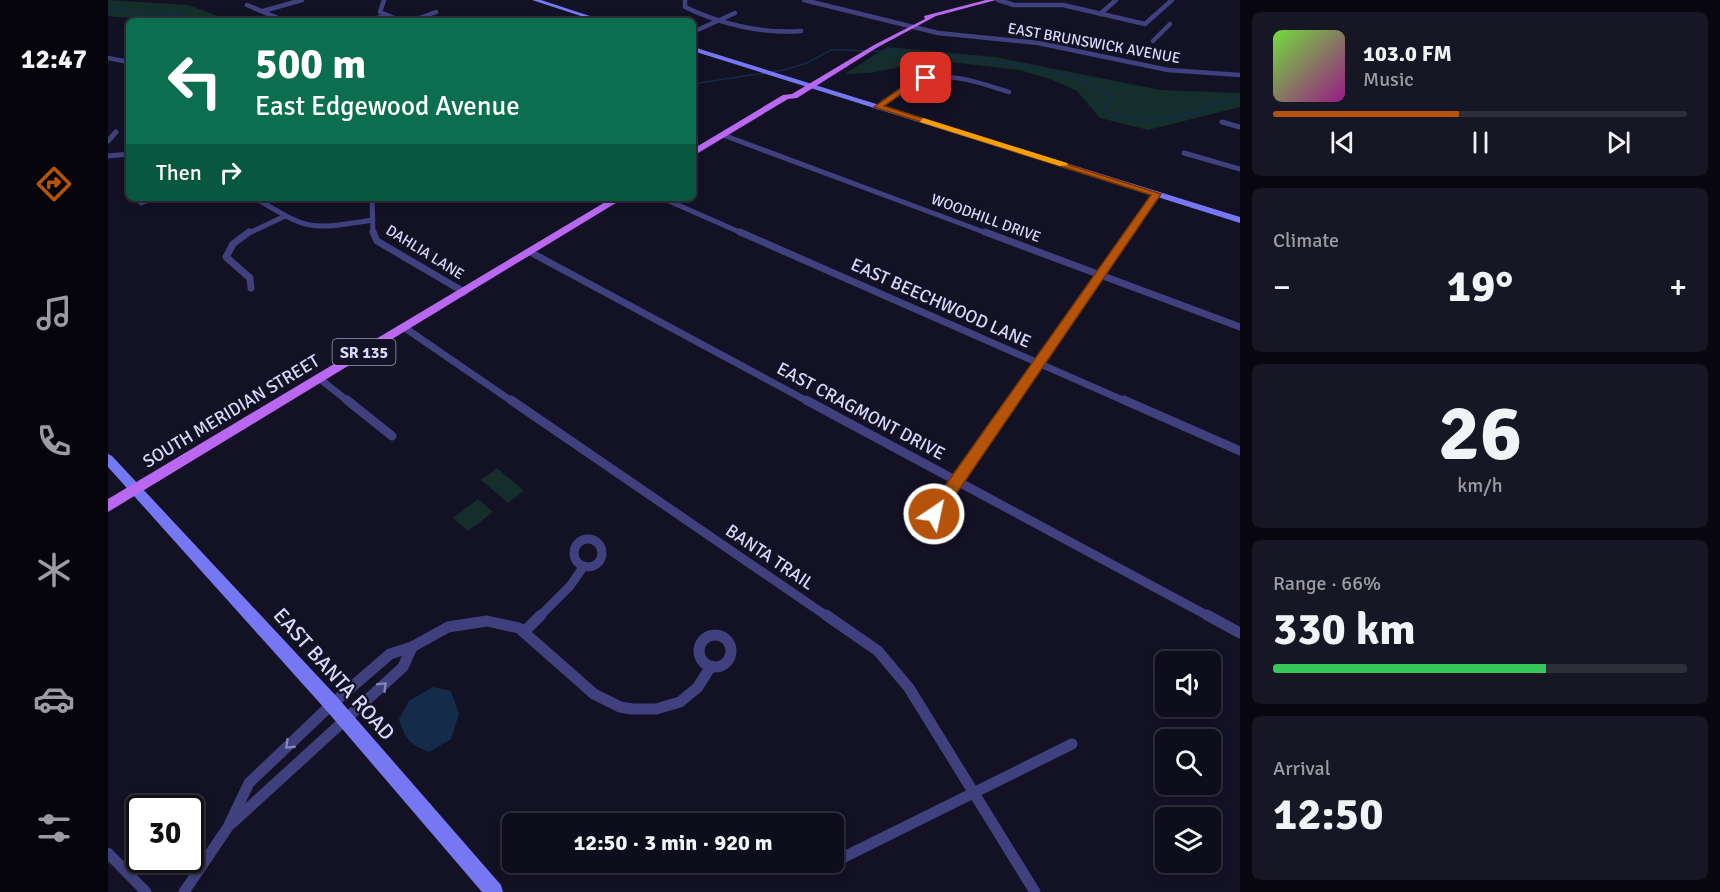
<!DOCTYPE html>
<html lang="en">
<head>
<meta charset="utf-8">
<style>
	body { margin:0; font-family:Signika,sans-serif; background:#171624; color:#f1f3f6; height:100vh; display:flex; flex-direction:column; font-size:22px; white-space:nowrap }
	* { box-sizing:border-box; margin:0 }
	p { font-size:20px; color:#9b9ca3 }
	.icon { flex:none; width:33px; height:33px; fill:none; stroke:currentColor; stroke-width:2; stroke-linecap:round; stroke-linejoin:round }
	.map { position:relative; flex:1; overflow:hidden }
	.drawer { display:flex; flex-direction:column; gap:12px; padding:12px; background:#08070f; width:480px }
	.drawer>* { flex:none }
	.top-card { position:absolute; left:18px; top:18px; width:570px; height:183px; border-radius:9px; box-shadow:0 3px 9px #0003,0 0 0 2px #2e2d3a; background:#0b6e4f; color:#fff; overflow:hidden }
	.fabs { position:absolute; left:1047px; top:651px; display:grid; gap:12px }
	.fabs a { display:grid; place-items:center; width:66px; height:66px; border-radius:9px; background:#0e0d1b; box-shadow:0 3px 9px #0003,0 0 0 2px #2e2d3a; font-size:30px }
	.speed { position:absolute; left:18px; top:795px; display:flex; gap:12px; font-size:30px; font-weight:700; text-align:center }
	.speed>* { display:grid; place-content:center; width:78px; height:78px; border-radius:50%; background:#0e0d1b; box-shadow:0 3px 9px #0003,0 0 0 2px #2e2d3a; line-height:1 }
	.speed .limit { border:3px solid #111; border-radius:9px; background:#fff; color:#111 }
	.pin { position:absolute; display:grid; place-items:center; width:51px; height:51px; color:#fff; margin:-26px; border-radius:12px; box-shadow:0 3px 9px #0006 }
	.me { position:absolute; width:66px; margin:-33px; rotate:34deg; stroke-linejoin:round; filter:drop-shadow(0 0 4px #0008) }
	.turn { display:flex; align-items:center; gap:21px; height:126px; padding:0 30px; font-size:27px }
	.turn .icon { width:78px; height:78px; stroke-width:2.5 }
	.turn b { display:block; font-size:42px; line-height:51px }
	.then { display:flex; align-items:center; height:57px; padding:0 30px; background:#0003; gap:12px; font-size:22px }
	.big { font-size:45px; font-weight:700; line-height:1.1 }
	.drawer .widget { flex:1; display:flex; flex-direction:column; justify-content:center; gap:9px; min-width:0; padding:0 21px; border-radius:9px; background:#171624 }
	.drawer .dial { align-items:center; gap:0 }
	.dial b { font-size:78px; line-height:1 }
	.song { display:flex; align-items:center; gap:18px }
	.cover { width:72px; height:72px; border-radius:9px; background:linear-gradient(135deg,hsl(100 70% 55%),hsl(310 70% 35%)) }
	.played { height:6px; border-radius:3px; background:linear-gradient(90deg,#b45309 45%,#2e2d3a 45%) }
	.keys { display:flex; justify-content:space-around; direction:ltr }
	.heat { display:flex; justify-content:space-between; align-items:center; font-size:33px; direction:ltr }
	.charge { height:9px; border-radius:4px; background:linear-gradient(90deg,#34c759 66%,#2e2d3a 0) }
	.trip { position:absolute; left:394px; top:813px; width:342px; height:60px; border-radius:9px; background:#0e0d1b; box-shadow:0 3px 9px #0003,0 0 0 2px #2e2d3a; font-weight:700; line-height:60px; text-align:center }
	main { display:flex; flex:1; min-height:0 }
	.tab-bar { display:flex; flex-direction:column; width:108px; justify-content:space-around; align-items:center; background:#06050b; color:#9b9ca3 }
	.tab-bar .icon { width:42px; height:42px }
	.tab-bar .current { color:#b45309 }
	.tab-bar b { font-size:27px; color:#f1f3f6 }
	.map>svg:first-child { display:block }
</style>
</head>
<body>
<main>
<nav class="tab-bar">
<b>12:47</b>
<svg class="icon current" aria-label="directions" viewBox="0 0 24 24"><path d="M12 3l9 9-9 9-9-9zM9 14v-3h6M13 9l2 2-2 2"/></svg>
<svg class="icon" aria-label="music" viewBox="0 0 24 24"><path d="M9 18V5l10-2v13"/><circle cx="6" cy="18" r="3"/><circle cx="16" cy="16" r="3"/></svg>
<svg class="icon" aria-label="phone" viewBox="0 0 24 24"><path d="M5 4h4l2 5-3 2q2 4 5 5l2-3 5 2v4C11 20 4 13 5 4z"/></svg>
<svg class="icon" aria-label="climate" viewBox="0 0 24 24"><path d="M12 3v18M4 7l16 10M4 17L20 7"/></svg>
<svg class="icon" aria-label="car" viewBox="0 0 24 24"><path d="M5 17H2v-5l4-1 3-4h7l3 4 3 1v5h-3M9 17h6M6 11h13"/><circle cx="7" cy="17" r="2"/><circle cx="17" cy="17" r="2"/></svg>
<svg class="icon" aria-label="filters" viewBox="0 0 24 24"><path d="M4 7h16M4 17h16"/><circle cx="9" cy="7" r="2"/><circle cx="15" cy="17" r="2"/></svg>
</nav>
<div class="map">
<svg width="1132" height="892" viewBox="0 0 1132 892">
	<rect width="100%" height="100%" fill="#131124"/>
	<!-- green -->
	<g fill="#142e2c">
		<path d="M0 0 80 5 120 20 40 21C28 16 13 19 0 16Z"/>
		<polygon points="779,47 887,57 1053,90 1132,93 1132,107 1040,130 992,118 969,91 942,79 911,70 826,60 762,73 737,74"/>
		<polygon points="389,468 416,491 400,503 373,480"/>
		<polygon points="370,499 385,512 360,531 345,518"/>
	</g>
	<!-- water -->
	<path fill="#152b4a" d="M325 687 343 691 351 714 343 739 321 752C302 745 296 738 291 719L301 701Z"/>
	<g fill="none" stroke-linecap="round" stroke-linejoin="round">
		<!-- stream-far1 -->
		<g stroke="#152b4a" stroke-width="1.5">
			<polyline points="0,10 65,14 94,21"/>
			<polyline points="585,84 676,70 699,63 723,50 739,50 833,54 929,69 969,78 1004,97 999,103"/>
			<polyline points="1108,103 1132,100"/>
		</g>
		<!-- stream -->
		<polyline stroke="#152b4a" stroke-width="2" points="1001,101 997,106 1001,114 1039,120 1092,113 1100,106 1117,101"/>
		<!-- street-far4 -->
		<g stroke="#40407f" stroke-width="4.5">
			<polyline points="276,0 272,12 293,21"/>
			<path d="M577 0V7C612 24 654 34 693 31"/>
			<polyline points="696,0 830,33 930,43 1060,70 1132,75"/>
			<polyline points="890,0 906,5 955,5 1037,24 1064,0"/>
			<polyline points="139,5 177,21"/>
			<polyline points="155,11 194,0"/>
			<polyline points="992,14 1008,0"/>
			<polyline points="261,21 277,15"/>
			<polyline points="303,21 328,12"/>
			<polyline points="585,32 627,13"/>
			<polyline points="1045,41 1062,24"/>
			<polyline points="0,58 21,62"/>
			<path d="M775 103C824 65 846 75 901 92"/>
		</g>
		<!-- street-far3 -->
		<g stroke="#40407f" stroke-width="5">
			<polyline points="770,107 777,101"/>
			<polyline points="1114,122 1132,127"/>
			<polyline points="615,135 881,234"/>
			<polyline points="0,141 8,132"/>
			<polyline points="1076,153 1132,169"/>
			<polyline points="0,156 21,154"/>
			<path d="M147 198C202 231 201 230 265 220"/>
			<polyline points="264,198 265,234"/>
			<polyline points="554,198 636,234"/>
			<polyline points="33,203 45,198"/>
			<polyline points="139,234 177,216"/>
			<polyline points="1021,234 1049,194"/>
		</g>
		<!-- street-far2 -->
		<g stroke="#40407f" stroke-width="7">
			<polyline points="141,232 125,244 118,257 142,278 143,288"/>
			<polyline points="265,232 269,241 356,292"/>
			<polyline points="632,232 1019,402"/>
			<polyline points="877,232 1132,327"/>
			<polyline points="422,252 701,402"/>
			<polyline points="297,328 405,402"/>
			<polyline points="212,379 241,402"/>
			<polyline points="904,402 1022,232"/>
		</g>
		<!-- street-far1 -->
		<g stroke="#40407f" stroke-width="9">
			<polyline points="239,400 284,436"/>
			<polyline points="403,400 720,617"/>
			<polyline points="698,400 1102,617"/>
			<polyline points="1016,400 1132,451"/>
			<polyline points="814,531 905,400"/>
			<circle cx="480" cy="553" r="14"/>
			<polyline points="431,617 462,586 476,566"/>
		</g>
		<!-- street -->
		<g stroke="#40407f" stroke-width="11">
			<polyline points="718,615 770,651 801,688 927,892"/>
			<polyline points="1099,615 1132,633"/>
			<polyline points="416,632 433,615"/>
			<circle cx="607" cy="651" r="16"/>
			<polyline points="123,824 295,667 304,647"/>
			<polyline points="0,853 38,892"/>
			<polyline points="726,862 964,744"/>
			<polyline points="711,869 724,862"/>
			<polyline points="76,892 120,827 141,783 224,704 282,654 304,647 340,627 379,621 411,628 486,694 512,707 524,709 548,709 572,702 590,687 603,666"/>
		</g>
		<!-- secondary -->
		<g fill="#7677f3" fill-rule="evenodd">
			<polygon points="424,0 433,0 497,21 488,21"/>
			<polygon points="585,47 1132,217 1132,223 585,51"/>
			<polygon points="0,454 4,456 230,698 393,885 395,892 374,892 218,710 0,467"/>
		</g>
		<!-- primary -->
		<g fill="#ba68f2" fill-rule="evenodd">
			<polygon points="878,0 888,0 828,16 770,47 689,98 680,99 585,156 585,149 675,95 684,94 766,45 817,19 816,16"/>
			<polygon points="504,198 516,198 0,512 0,499"/>
		</g>
	</g>
	<!-- one-way arrows -->
	<defs><path id="oneway-chevron" d="M-2-3.5L2.5 0L-2 3.5" fill="none" stroke-width="1.6" stroke-linecap="round" stroke-linejoin="round" transform="scale(1.5)"/></defs>
	<g stroke="#8584b7">
		<use href="#oneway-chevron" transform="translate(275 686) rotate(-44)"/>
		<use href="#oneway-chevron" transform="translate(181 745) rotate(136)"/>
	</g>
	<!-- route -->
	<polygon fill="#b45309" stroke="#753606" stroke-width="1.5" points="818,76 820,80 808,84 776,106 1053,194 831,519 820,519 818,514 820,510 1043,195 766,107 803,81"/>
	<!-- slow -->
	<polygon fill="#f59e0b" points="815,118 959,163 960,165 952,166 812,122"/>
	<g text-anchor="middle" stroke-width="4.5" stroke-linejoin="round" paint-order="stroke">
		<!-- far-street labels -->
		<g font-size="15" fill="#dad7fc" stroke="#131124">
			<text transform="translate(986 43) rotate(10)" y="5">EAST BRUNSWICK AVENUE</text>
			<text transform="translate(878 218) rotate(20)" y="5">WOODHILL DRIVE</text>
			<text transform="translate(317 252) rotate(32)" y="5">DAHLIA LANE</text>
		</g>
		<!-- shield labels -->
		<rect fill="#131124" stroke="#9e9cbb" stroke-width="1.5" x="224.5" y="339" width="63" height="26" rx="4.5"/>
		<g font-size="16" font-weight="bold" fill="#dad7fc">
			<text x="256" y="358">SR 135</text>
		</g>
		<!-- street labels -->
		<g font-size="18" fill="#dad7fc" stroke="#131124">
			<text transform="translate(833 303) rotate(24)" y="6">EAST BEECHWOOD LANE</text>
			<text transform="translate(123 411) rotate(-31)" y="6">SOUTH MERIDIAN STREET</text>
			<text transform="translate(753 411) rotate(28)" y="6">EAST CRAGMONT DRIVE</text>
			<text transform="translate(662 557) rotate(34)" y="6">BANTA TRAIL</text>
		</g>
		<!-- near-street labels -->
		<g font-size="21" fill="#dad7fc" stroke="#131124">
			<text transform="translate(226 674) rotate(48)" y="7">EAST BANTA ROAD</text>
		</g>
	</g>
</svg>
<div class="fabs">
<a><svg class="icon" aria-label="sound" viewBox="0 0 24 24"><path d="M4 9h4l5-4v14l-5-4H4zM17 9q2 3 0 6"/></svg></a>
<a><svg class="icon" aria-label="search" viewBox="0 0 24 24"><circle cx="10" cy="10" r="6"/><path d="M15 15l6 6"/></svg></a>
<a><svg class="icon" aria-label="layers" viewBox="0 0 24 24"><path d="M12 4l9 5-9 5-9-5zM3 14l9 5 9-5"/></svg></a>
</div>
<div class="speed"><div class="limit">30</div></div>
<div class="pin" style="left:818px;top:78px;background:#d93025"><svg class="icon" aria-label="arrive" viewBox="0 0 24 24"><path d="M6 21V4h12l-3 4 3 4H6"/></svg></div>
<svg class="me" style="left:826px;top:514px" viewBox="-20 -20 40 40"><circle r="17" fill="#b45309" stroke="#fff" stroke-width="3"/><path d="M0-11L8 9 0 5-8 9z" fill="#fff"/></svg>
<div class="trip">12:50 · 3 min · 920 m</div>
<div class="top-card">
<div class="turn"><svg class="icon" aria-label="left" viewBox="0 0 24 24"><path d="M17 20v-9H6M10 6l-5 5 5 5"/></svg><div><b>500 m</b>East Edgewood Avenue</div></div>
<div class="then">Then<svg class="icon" aria-label="right" viewBox="0 0 24 24"><path d="M7 20v-9h11M14 6l5 5-5 5"/></svg></div>
</div>
</div>
<section class="drawer">
<div class="widget">
<div class="song"><i class="cover"></i><div><b>103.0 FM</b><p>Music</p></div></div>
<div class="played"></div>
<div class="keys"><svg class="icon" aria-label="previous" viewBox="0 0 24 24"><path d="M18 5L8 12l10 7zM5 5v14"/></svg><svg class="icon" aria-label="pause" viewBox="0 0 24 24"><path d="M8 5v14M16 5v14"/></svg><svg class="icon" aria-label="next" viewBox="0 0 24 24"><path d="M6 5l10 7-10 7zM19 5v14"/></svg></div>
</div>
<div class="widget"><p>Climate</p>
<div class="heat"><a>−</a><b class="big">19°</b><a>+</a></div>
</div>
<div class="widget dial"><b>26</b><p>km/h</p></div>
<div class="widget"><p>Range · 66%</p><b class="big">330 km</b><div class="charge"></div></div>
<div class="widget"><p>Arrival</p><b class="big">12:50</b></div>
</section>
</main>
</body>
</html>
